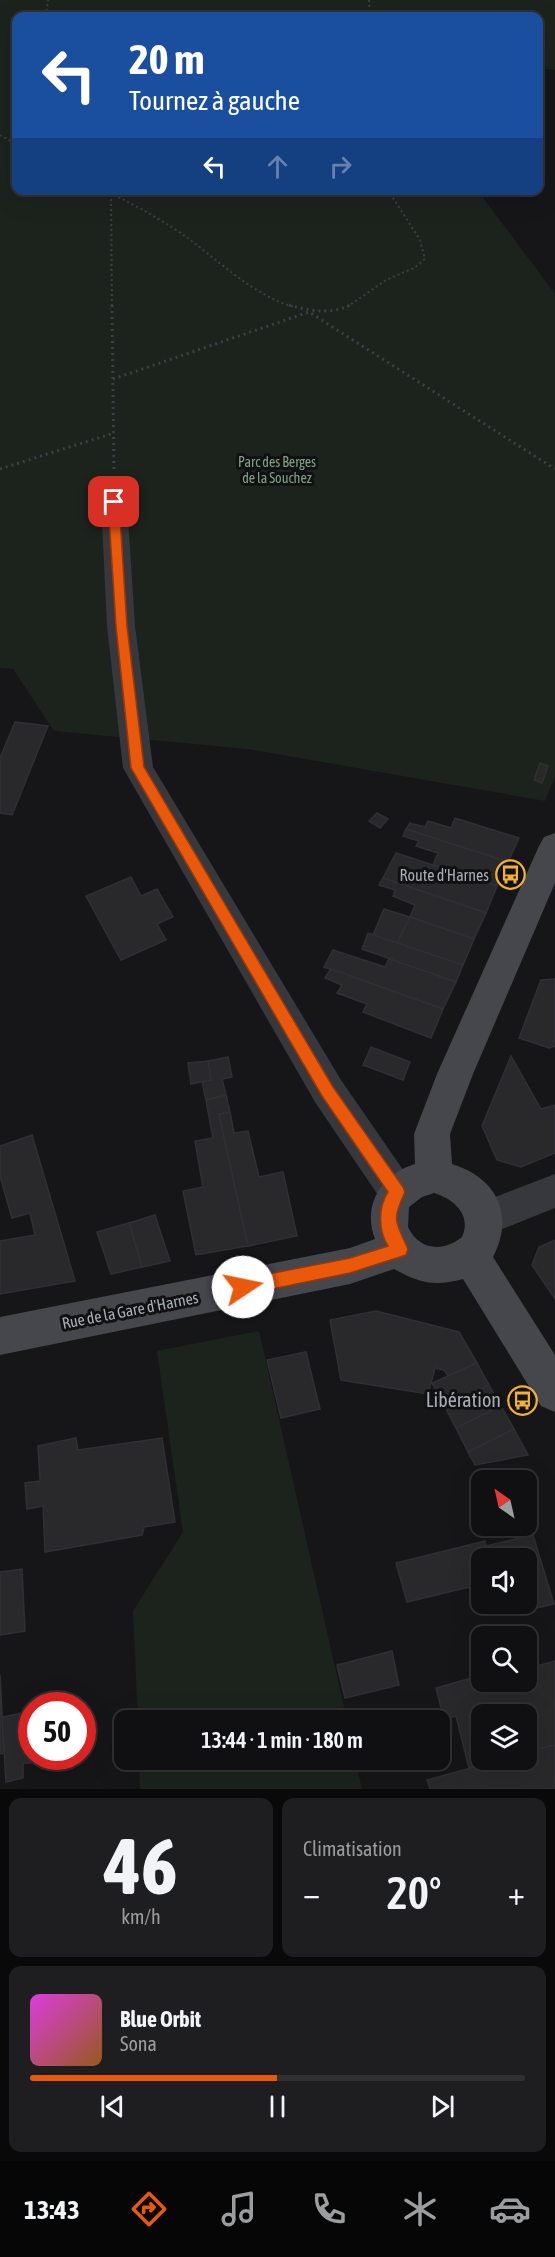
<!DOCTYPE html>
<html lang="fr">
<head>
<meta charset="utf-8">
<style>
	body { margin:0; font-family:"Asap Condensed",sans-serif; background:#1e1e20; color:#f1f3f6; height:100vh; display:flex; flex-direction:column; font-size:22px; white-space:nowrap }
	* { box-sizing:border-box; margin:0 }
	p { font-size:20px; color:#9c9d9f }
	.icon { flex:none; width:33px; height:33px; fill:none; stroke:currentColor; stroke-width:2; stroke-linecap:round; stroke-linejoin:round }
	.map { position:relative; height:1789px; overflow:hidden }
	.drawer { display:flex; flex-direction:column; gap:9px; padding:9px; background:#09090a; flex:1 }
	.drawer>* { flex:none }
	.guide { position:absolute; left:12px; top:12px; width:531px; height:183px; border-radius:12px; box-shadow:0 6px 24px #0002,0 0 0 2px #303032; background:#1a4fa0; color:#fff; overflow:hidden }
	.needle { width:39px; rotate:326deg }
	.fabs { position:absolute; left:471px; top:1470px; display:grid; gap:12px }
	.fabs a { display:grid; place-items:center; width:66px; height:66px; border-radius:12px; background:#101012; box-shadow:0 6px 24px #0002,0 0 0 2px #303032; font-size:30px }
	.speed { position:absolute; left:18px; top:1692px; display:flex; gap:12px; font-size:30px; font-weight:700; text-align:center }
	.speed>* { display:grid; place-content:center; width:78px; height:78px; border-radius:50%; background:#101012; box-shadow:0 6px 24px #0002,0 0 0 2px #303032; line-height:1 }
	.speed .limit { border:9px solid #d22; background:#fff; color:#111 }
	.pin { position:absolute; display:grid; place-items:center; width:51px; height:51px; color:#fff; margin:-26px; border-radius:12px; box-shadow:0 3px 9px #0006 }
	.me { position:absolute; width:66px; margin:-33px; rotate:79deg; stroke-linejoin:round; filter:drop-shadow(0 0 4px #0008) }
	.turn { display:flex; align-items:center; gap:21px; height:126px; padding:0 18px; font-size:27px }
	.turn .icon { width:78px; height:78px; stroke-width:2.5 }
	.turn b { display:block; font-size:42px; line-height:51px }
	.lanes { display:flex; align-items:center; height:57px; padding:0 18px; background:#0003; justify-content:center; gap:30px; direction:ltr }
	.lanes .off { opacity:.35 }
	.big { font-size:45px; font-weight:600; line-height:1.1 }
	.drawer .card { flex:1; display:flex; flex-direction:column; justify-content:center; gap:9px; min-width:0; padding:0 21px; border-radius:12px; background:#1e1e20 }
	.drawer .dial { align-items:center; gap:0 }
	.dial b { font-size:78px; line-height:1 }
	.song { display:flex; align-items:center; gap:18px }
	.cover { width:72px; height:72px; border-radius:9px; background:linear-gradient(135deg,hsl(300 70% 55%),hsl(30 70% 35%)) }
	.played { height:6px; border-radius:3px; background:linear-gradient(90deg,#ea580c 50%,#303032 50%) }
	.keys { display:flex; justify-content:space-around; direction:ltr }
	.heat { display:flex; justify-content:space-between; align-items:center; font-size:33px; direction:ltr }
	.drawer .tiles { flex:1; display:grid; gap:9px; grid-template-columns:1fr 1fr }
	.card:last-child { grid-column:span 2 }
	.trip { position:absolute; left:114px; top:1710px; width:336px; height:60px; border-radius:12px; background:#101012; box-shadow:0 6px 24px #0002,0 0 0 2px #303032; font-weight:600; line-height:60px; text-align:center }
	.tabs { display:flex; height:96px; justify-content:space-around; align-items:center; background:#060607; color:#9c9d9f }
	.tabs .icon { width:42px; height:42px }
	.tabs .selected { color:#ea580c }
	.tabs b { font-size:27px; color:#f1f3f6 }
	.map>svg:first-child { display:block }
</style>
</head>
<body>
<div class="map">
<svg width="555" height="1789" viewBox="0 0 555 1789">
	<rect width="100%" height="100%" fill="#161618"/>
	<!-- green -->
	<g fill="#1c231d">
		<polygon points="0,0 555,0 555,70 539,69 538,16 16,16 16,190 478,191 555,294 555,776 545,801 248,749 54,731 13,669 0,668"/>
		<polygon points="259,1331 347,1720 138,1720 133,1611 183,1532 157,1351"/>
		<polygon points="139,1760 355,1760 362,1789 140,1789"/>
	</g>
	<!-- building -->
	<g fill="#29292c" stroke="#303034" stroke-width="1.5">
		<polygon points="15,722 48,726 12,815 0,813 0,758"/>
		<polygon points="540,763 548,766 542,783 534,780"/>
		<polygon points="377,813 388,819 380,828 369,821"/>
		<polygon points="455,818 519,838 508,862 406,829 410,823 425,827 428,821 451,828"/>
		<polygon points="406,829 508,862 497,886 433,865 438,853 416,846 419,841 403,836"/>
		<polygon points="396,853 497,886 486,913 383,878"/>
		<polygon points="131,877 141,896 157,889 173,917 157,924 166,940 121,960 86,896"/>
		<polygon points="383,878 486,913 474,939 410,917 415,905 393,896 395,890 379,885"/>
		<polygon points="384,909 410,917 397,943 373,935"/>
		<polygon points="410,917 474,939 463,965 397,943"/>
		<polygon points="368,933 463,965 456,982 362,949"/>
		<polygon points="333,950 385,967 389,959 456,982 443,1009 324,967"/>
		<polygon points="331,969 443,1009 431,1038 363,1012 367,1004 337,993 342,985 325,978"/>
		<polygon points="555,979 555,1046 549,1048 519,1038 541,980"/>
		<polygon points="371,1047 410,1062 403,1080 363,1065"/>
		<polygon points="511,1056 541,1109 555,1105 555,1153 521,1167 497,1160 482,1126"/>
		<polygon points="228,1057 232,1077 222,1079 226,1095 206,1100 202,1082 211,1080 208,1061"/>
		<polygon points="208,1061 211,1080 191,1084 188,1063"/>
		<polygon points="226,1095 230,1112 219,1114 248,1246 196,1255 183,1191 203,1187 195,1141 213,1138 206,1100"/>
		<polygon points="230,1112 234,1133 248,1131 259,1177 283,1172 297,1236 248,1246 219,1114"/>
		<polygon points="32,1135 75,1281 0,1294 0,1241 35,1235 30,1213 12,1218 0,1176 0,1146"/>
		<polygon points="155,1215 170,1261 142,1267 129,1223"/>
		<polygon points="129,1223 142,1267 111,1274 97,1232"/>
		<polygon points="555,1240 555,1299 532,1265 539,1247"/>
		<polygon points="376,1311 459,1332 477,1363 448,1376 444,1370 435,1368 428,1394 341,1380 330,1320"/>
		<polygon points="306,1352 320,1409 281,1418 267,1360"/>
		<polygon points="477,1363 489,1385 445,1407 432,1383"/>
		<polygon points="489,1385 501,1406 456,1428 445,1407"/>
		<polygon points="501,1406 514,1429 468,1452 456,1428"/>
		<polygon points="514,1429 528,1455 475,1465 468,1452"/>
		<polygon points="76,1438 78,1450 162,1438 175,1522 144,1527 142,1535 45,1552 43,1506 27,1509 25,1483 40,1481 38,1446"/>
		<polygon points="533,1535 554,1604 507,1615 504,1604 526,1604 526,1558 482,1558 482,1584 407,1602 396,1563 485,1541 486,1546"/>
		<polygon points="22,1569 25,1631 0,1635 0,1572"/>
		<polygon points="392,1651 399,1685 345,1698 337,1665"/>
		<polygon points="555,1661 555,1745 526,1752 526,1714 482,1714 482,1760 500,1760 469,1768 456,1716 444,1719 436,1688 482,1675 482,1682 526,1682 526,1669"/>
		<polygon points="0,1675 4,1753 0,1754"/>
		<polygon points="28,1712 31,1763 23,1763 23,1778 6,1782 2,1717"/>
		<polygon points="555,1745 555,1789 430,1789 427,1780 500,1760 526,1760 526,1752"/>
	</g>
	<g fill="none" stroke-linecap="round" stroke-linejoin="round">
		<!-- path-far1 -->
		<g stroke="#3d3f44" stroke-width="2" stroke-dasharray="2 3" stroke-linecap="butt">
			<polyline points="369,0 370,16"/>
			<polyline points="46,16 48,0"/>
			<polyline points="0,135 16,144"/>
			<path d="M105 190C134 205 163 220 189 239 221 263 255 296 294 307"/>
			<polyline points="111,194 112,307"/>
			<polyline points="347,307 386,280 414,268 425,259 420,240 388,190"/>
		</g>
		<!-- path -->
		<g stroke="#3d3f44" stroke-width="3" stroke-dasharray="2 4" stroke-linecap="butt">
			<polyline points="112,305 114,472"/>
			<path d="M289 305C310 311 330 315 350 305"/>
			<polyline points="113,379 309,312 555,469"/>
			<polyline points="0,469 114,433"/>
		</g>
		<!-- minor -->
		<g fill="#37383d" fill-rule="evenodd">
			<polygon points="114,493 123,496 127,502 135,626 153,767 341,1080 410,1180 416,1192 410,1204 397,1209 384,1204 315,1102 123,768 107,626 101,502 105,496"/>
			<polygon points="555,1174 555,1208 485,1236 472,1230 466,1218 472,1206"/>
		</g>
		<!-- secondary -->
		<path fill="#45474d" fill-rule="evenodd" d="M555 833V883L473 1074 450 1134 452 1164C497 1178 515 1215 493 1257L555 1355V1412L541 1406 463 1279C434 1287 420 1283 394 1269L350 1284 0 1355V1317L350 1248 375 1239C362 1206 381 1174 415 1164L414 1134 437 1074 539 846 544 837ZM434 1193C454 1199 472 1215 462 1237 444 1252 419 1251 408 1227L409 1207 422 1197Z"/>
	</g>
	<!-- route -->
	<path fill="#ea580c" stroke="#983908" stroke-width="1.5" d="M114 498 119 502 127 626 144 767 333 1087 403 1187 405 1192C391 1222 396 1221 408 1249L406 1255 400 1257 350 1273 243 1295 237 1292 235 1287 237 1282 243 1279 350 1258 388 1246C378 1230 378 1207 388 1192L322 1096 131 768 116 626 108 502Z"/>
	<!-- icons -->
	<defs>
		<symbol id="bus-ring" viewBox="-11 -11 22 22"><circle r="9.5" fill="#111113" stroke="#f2b134" stroke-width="1.5"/><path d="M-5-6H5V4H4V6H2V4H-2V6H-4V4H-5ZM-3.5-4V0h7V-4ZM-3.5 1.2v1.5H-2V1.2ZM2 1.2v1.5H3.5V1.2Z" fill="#f2b134"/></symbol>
	</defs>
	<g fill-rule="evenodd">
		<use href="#bus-ring" x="494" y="858" width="33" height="33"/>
		<use href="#bus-ring" x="506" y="1384" width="33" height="33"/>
	</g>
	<g text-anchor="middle" stroke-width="6" stroke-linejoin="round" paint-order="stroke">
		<!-- far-park labels -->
		<g font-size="14" fill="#7fa381" stroke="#111113">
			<text x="277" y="467">Parc des Berges<tspan x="277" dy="16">de la Souchez</tspan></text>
		</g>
		<!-- poi labels -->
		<g font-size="16" fill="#a8adb8" stroke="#111113" text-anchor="end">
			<text x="489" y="881">Route d'Harnes</text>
		</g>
		<!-- street labels -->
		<g font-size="16" fill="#a8adb8" stroke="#111113">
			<text transform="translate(130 1310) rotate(-11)" y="6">Rue de la Gare d'Harnes</text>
		</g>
		<!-- near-poi labels -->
		<g font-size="20" fill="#a8adb8" stroke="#111113" text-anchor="end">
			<text x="501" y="1407">Libération</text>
		</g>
	</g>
</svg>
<div class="fabs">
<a><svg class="needle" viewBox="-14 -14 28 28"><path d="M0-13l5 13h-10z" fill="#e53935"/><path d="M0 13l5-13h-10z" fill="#9c9d9f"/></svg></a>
<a><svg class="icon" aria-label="sound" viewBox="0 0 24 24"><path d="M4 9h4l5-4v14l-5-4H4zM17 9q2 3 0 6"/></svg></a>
<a><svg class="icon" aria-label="search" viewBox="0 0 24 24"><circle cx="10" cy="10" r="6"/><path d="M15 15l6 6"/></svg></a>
<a><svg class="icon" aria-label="layers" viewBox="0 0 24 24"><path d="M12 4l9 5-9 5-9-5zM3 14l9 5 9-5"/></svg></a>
</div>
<div class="speed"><div class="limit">50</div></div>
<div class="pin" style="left:114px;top:502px;background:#d93025"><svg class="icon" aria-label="arrive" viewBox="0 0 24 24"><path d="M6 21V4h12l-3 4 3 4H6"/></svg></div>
<svg class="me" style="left:243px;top:1287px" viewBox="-20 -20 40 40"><circle r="19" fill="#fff"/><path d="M0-13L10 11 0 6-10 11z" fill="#ea580c"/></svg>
<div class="trip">13:44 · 1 min · 180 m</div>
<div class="guide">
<div class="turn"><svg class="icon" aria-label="left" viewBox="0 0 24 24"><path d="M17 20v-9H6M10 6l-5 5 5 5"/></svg><div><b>20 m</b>Tournez à gauche</div></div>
<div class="lanes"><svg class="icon" aria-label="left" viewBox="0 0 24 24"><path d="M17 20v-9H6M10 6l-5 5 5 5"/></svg><svg class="icon off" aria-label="ahead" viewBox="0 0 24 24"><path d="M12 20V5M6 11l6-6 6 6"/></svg><svg class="icon off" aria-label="right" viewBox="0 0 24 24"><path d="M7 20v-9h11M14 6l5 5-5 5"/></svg></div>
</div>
</div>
<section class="drawer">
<div class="tiles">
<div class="card dial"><b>46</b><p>km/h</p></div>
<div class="card"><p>Climatisation</p>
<div class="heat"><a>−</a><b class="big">20°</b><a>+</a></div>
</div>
<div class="card">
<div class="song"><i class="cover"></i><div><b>Blue Orbit</b><p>Sona</p></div></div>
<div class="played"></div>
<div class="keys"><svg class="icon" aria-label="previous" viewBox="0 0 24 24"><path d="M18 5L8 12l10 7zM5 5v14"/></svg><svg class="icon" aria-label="pause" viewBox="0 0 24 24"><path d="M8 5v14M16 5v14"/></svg><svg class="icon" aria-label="next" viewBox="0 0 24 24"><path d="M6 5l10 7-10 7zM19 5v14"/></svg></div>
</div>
</div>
</section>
<nav class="tabs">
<b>13:43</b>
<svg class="icon selected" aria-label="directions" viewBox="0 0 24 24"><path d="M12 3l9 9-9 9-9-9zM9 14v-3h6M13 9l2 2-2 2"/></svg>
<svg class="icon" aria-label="music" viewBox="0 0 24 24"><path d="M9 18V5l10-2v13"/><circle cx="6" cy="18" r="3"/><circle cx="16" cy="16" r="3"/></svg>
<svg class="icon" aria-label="phone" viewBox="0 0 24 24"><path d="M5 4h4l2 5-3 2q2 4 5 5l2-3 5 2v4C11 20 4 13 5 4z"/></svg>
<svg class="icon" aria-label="climate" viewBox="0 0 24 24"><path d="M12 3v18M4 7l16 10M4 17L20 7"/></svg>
<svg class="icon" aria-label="car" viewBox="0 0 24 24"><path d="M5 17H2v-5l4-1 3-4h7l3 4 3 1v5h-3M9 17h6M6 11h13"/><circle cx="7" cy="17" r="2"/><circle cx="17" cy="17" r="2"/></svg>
</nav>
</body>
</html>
